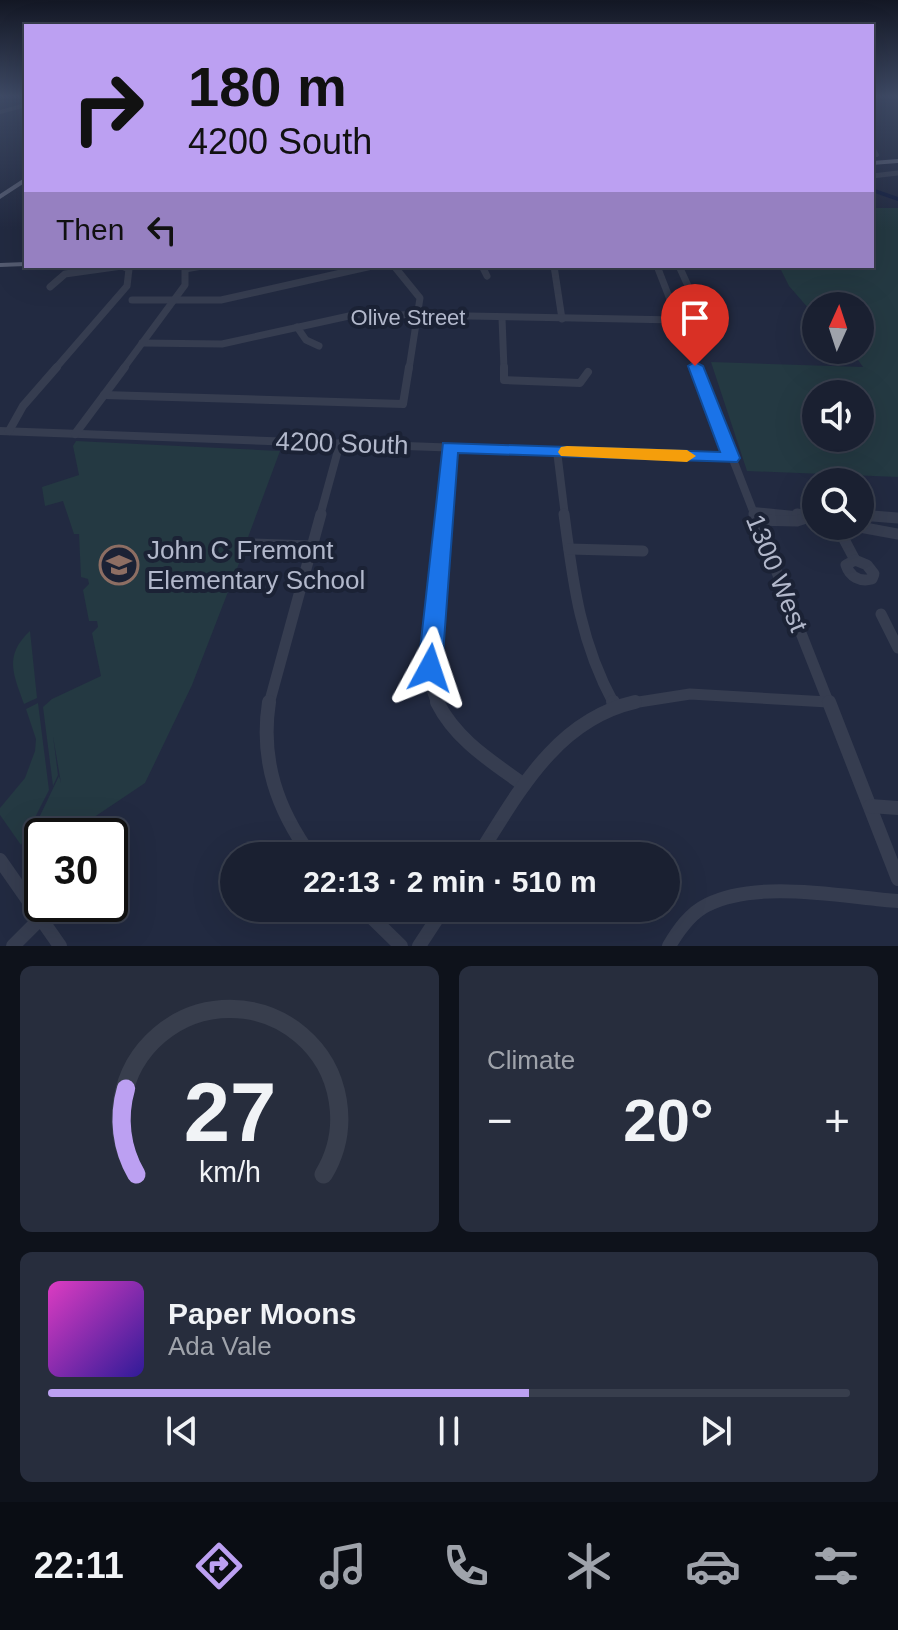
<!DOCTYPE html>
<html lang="en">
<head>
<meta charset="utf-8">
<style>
	body { margin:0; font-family:Helvetica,sans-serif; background:#272d3d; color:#f1f3f6; height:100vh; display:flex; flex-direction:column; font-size:30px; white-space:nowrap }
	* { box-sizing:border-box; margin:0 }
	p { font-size:26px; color:#9fa3ab }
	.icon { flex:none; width:44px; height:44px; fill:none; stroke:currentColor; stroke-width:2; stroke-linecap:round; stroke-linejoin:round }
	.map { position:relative; height:946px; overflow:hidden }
	.panel { display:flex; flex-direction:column; gap:20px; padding:20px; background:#0e121b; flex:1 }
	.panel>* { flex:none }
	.hud { position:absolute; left:24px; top:24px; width:850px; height:244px; border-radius:0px; box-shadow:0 8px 32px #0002,0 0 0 2px #383e4d; background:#bca0f2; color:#111; overflow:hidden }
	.needle { width:52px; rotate:3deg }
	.controls { position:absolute; left:802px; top:292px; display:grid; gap:16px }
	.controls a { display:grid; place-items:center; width:72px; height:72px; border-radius:50%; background:#1a2031; box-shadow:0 8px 32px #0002,0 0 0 2px #383e4d; font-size:40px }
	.speed { position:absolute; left:24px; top:818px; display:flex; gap:16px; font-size:40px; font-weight:700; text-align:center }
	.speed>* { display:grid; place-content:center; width:104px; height:104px; border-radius:50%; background:#1a2031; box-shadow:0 8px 32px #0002,0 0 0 2px #383e4d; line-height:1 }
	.speed .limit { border:4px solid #111; border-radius:12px; background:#fff; color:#111 }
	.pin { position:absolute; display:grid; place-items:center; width:68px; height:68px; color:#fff; margin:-82px -34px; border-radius:50% 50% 50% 0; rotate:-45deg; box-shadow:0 0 8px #0007 }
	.pin .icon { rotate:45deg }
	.me { position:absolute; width:88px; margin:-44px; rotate:5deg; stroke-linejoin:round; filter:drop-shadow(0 0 6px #0008) }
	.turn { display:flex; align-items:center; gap:28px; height:168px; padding:0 32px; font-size:36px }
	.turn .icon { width:104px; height:104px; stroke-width:2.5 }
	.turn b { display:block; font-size:56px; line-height:68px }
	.then { display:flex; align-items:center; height:76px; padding:0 32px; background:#0003; gap:16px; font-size:30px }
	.big { font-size:60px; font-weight:600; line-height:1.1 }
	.panel .widget { flex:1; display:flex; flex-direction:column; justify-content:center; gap:12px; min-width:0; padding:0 28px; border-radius:12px; background:#272d3d }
	.panel .dial { align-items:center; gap:0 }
	.dial svg { height:208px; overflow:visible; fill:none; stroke:#383e4d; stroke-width:7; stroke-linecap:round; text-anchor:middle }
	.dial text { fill:#f1f3f6; stroke:none }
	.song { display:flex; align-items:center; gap:24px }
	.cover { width:96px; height:96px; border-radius:12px; background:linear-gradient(135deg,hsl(310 70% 55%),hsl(250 70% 35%)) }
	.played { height:8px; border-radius:4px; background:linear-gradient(90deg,#bca0f2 60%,#383e4d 60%) }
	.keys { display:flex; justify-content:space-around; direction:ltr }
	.heat { display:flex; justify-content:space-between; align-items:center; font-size:44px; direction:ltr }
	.panel .tiles { flex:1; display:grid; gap:20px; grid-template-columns:1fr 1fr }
	.widget:last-child { grid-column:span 2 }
	.trip { position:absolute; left:220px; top:842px; width:460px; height:80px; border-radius:40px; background:#1a2031; box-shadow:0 8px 32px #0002,0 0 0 2px #383e4d; font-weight:600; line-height:80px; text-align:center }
	.tabs { display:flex; height:128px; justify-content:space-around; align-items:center; background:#0a0d14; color:#9fa3ab }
	.tabs .icon { width:56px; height:56px }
	.tabs .active { color:#bca0f2 }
	.tabs b { font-size:36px; color:#f1f3f6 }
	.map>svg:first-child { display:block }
</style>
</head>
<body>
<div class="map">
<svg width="898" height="946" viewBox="0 0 898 946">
	<rect width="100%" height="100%" fill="#222a41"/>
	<!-- green -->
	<g fill="#243942" fill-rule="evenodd">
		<path d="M872 208H898V477L747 471 711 362 863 367 851 350H860V306H816V317L789 286 779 266H872ZM816 394H860V438H816Z"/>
		<polygon points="76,441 280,451 247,540 241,547 243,553 192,685 145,783 66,836 42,836 42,852 35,857 26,845 59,776 61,783 53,736 58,775 53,786 43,707 52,699 101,676 92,633 98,627 97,621 89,621 83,590 89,584 88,579 81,577 79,534 74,534 63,501 45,506 42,487 79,475 73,446"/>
		<path d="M30 631 37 698 24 704C14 675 3 656 30 631Z"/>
		<polygon points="38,703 49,790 21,845 0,815 0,808 25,778 35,751 36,739 26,709"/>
	</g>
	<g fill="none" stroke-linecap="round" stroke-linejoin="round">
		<!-- canal -->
		<polygon fill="#141f40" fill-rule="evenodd" points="872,188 898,197 898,201 872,192"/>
		<!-- minor-far5 -->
		<g stroke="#363d50" stroke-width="4">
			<polyline points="0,112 26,105"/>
			<polyline points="872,146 877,155 872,155"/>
		</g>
		<!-- minor-far4 -->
		<polyline stroke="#363d50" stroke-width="5" points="872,176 898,173"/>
		<!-- minor-far3 -->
		<g stroke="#363d50" stroke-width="7">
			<polyline points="394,266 420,298 409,369"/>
			<polyline points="482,266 487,276"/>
			<polyline points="554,266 562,319"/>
			<polyline points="657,266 697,369"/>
			<polyline points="679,266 699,310"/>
			<polyline points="50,287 65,274 122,266 129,269 127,286 55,369"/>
			<polyline points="132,300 221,300 372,266"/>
			<polyline points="502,318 504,369"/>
			<polyline points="297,327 306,340 319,346"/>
			<polyline points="142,343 222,344 358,314 677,320"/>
			<polyline points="123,369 185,285 185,269 202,266"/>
		</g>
		<!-- minor-far2 -->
		<g stroke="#363d50" stroke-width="8">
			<polyline points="504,367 504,380 580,383 588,372"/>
			<polyline points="697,367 755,516"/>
			<polyline points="104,395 403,404 409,367"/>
			<polyline points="0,431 731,458"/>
			<polyline points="9,431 23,406 57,367"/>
			<polyline points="75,434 125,367"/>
			<polyline points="557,451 565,516"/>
			<polyline points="753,511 805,516"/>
			<polyline points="860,515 867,516"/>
			<polyline points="320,516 340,443"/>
			<polyline points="445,516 450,447"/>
		</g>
		<!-- minor-far1 -->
		<g stroke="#363d50" stroke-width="11">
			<path d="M564 514C573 583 580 642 614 704"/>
			<polyline points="754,514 829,704"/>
			<polyline points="797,514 816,518"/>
			<polyline points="860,515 898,518"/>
			<polyline points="756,520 797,521 806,518"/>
			<polyline points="837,526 855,560"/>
			<polyline points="854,526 898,534"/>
			<polyline points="253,544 311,546"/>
			<polyline points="569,549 643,551"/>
			<path d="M855 560 867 565 874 574 872 579C860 582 850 577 846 565Z"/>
			<polyline points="881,614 898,648"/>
			<polyline points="269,704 321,514"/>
			<polyline points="437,704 431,687 445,514"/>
			<polyline points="626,704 690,694 828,702"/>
		</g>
		<!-- minor -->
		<g stroke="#363d50" stroke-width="14">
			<path d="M269 702C260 760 277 809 311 856"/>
			<path d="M437 702C456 740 491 761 524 785"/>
			<polyline points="613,702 615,706"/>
			<polyline points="829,702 898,879"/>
			<polyline points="870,806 898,808"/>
			<path d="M478 856C518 793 556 720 635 702"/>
			<polyline points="0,860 60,946"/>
			<polyline points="362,908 401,946"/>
			<polyline points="13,946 41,918"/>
			<polyline points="419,946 444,908"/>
			<path d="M669 946C678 931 690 913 707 905 758 879 843 897 898 901"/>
		</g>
		<!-- major -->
		<g fill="#545b70" fill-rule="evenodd">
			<polygon points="898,159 898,163 872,165 872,161"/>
			<polygon points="26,177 26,182 0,199 0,194"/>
			<polygon points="26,262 28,266 26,266 0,267 0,263"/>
		</g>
	</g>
	<!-- sky -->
	<linearGradient id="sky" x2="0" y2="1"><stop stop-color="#131724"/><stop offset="0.42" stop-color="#3e4a65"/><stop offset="1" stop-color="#3e4a65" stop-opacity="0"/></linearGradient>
	<rect width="898" height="229" fill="url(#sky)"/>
	<!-- route -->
	<polygon fill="#1a73e8" stroke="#114b97" stroke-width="2" points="695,362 703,366 740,458 737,462 458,453 442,668 438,675 430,679 421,675 418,668 443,443 720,452 688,366"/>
	<!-- slow -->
	<polygon fill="#f59e0b" points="567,446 687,450 696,456 687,462 561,456 558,452 561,447"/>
	<!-- icons -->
	<defs>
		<symbol id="school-ring" viewBox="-11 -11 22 22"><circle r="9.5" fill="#1b2235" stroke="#8d6e63" stroke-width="1.5"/><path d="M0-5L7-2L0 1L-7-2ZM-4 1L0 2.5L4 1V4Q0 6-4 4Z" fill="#8d6e63"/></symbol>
	</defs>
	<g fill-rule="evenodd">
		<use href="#school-ring" x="97" y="543" width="44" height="44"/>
	</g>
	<g text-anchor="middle" stroke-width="8" stroke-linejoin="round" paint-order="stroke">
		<!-- far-street labels -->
		<g font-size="22" fill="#b2b8cb" stroke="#1b2235">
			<text x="408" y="325">Olive Street</text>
		</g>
		<!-- street labels -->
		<g font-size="26" fill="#b2b8cb" stroke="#1b2235">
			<text transform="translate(342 443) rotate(2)" y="9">4200 South</text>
			<text transform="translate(777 573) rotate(68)" y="9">1300 West</text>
		</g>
		<!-- poi labels -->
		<g font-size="26" fill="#b2b8cb" stroke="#1b2235" text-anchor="start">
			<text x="147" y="559">John C Fremont<tspan x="147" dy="30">Elementary School</tspan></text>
		</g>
	</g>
</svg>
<div class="controls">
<a><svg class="needle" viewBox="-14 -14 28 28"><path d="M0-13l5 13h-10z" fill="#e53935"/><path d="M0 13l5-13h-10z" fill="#9fa3ab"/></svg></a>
<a><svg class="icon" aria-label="sound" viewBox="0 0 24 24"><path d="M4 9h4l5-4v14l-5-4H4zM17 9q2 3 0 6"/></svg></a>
<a><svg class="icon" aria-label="search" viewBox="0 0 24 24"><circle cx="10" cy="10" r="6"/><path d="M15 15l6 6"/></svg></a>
</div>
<div class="speed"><div class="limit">30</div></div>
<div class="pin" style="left:695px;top:366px;background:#d93025"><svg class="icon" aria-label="arrive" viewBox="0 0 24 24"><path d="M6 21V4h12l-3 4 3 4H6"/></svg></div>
<svg class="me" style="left:430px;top:668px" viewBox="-20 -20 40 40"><path d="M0-17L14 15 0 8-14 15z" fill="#1a73e8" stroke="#fff" stroke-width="4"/></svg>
<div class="trip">22:13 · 2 min · 510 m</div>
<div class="hud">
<div class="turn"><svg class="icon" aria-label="right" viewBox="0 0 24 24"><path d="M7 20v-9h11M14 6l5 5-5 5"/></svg><div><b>180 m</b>4200 South</div></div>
<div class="then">Then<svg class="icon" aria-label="left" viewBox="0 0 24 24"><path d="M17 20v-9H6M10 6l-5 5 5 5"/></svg></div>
</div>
</div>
<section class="panel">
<div class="tiles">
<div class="widget dial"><svg viewBox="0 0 100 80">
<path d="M14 69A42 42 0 1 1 86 69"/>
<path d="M14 69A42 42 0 0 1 10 36" stroke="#bca0f2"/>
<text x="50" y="56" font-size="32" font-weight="700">27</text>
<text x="50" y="72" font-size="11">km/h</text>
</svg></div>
<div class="widget"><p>Climate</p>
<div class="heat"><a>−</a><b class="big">20°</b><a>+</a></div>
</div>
<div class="widget">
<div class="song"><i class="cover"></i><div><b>Paper Moons</b><p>Ada Vale</p></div></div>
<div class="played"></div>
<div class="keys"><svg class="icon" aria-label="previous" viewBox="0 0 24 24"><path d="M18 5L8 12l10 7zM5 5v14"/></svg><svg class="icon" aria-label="pause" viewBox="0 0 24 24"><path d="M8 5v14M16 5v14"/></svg><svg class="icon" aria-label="next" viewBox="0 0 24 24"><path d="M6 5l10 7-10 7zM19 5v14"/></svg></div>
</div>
</div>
</section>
<nav class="tabs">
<b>22:11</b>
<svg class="icon active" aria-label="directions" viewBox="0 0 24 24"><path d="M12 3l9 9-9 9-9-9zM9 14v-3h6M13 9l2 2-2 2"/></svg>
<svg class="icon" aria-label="music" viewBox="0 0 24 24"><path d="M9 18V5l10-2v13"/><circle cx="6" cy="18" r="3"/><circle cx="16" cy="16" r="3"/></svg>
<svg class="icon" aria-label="phone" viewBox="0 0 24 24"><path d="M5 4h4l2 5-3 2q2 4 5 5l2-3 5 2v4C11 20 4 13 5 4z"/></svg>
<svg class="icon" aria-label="climate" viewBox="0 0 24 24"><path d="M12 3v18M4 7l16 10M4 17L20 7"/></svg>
<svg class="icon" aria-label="car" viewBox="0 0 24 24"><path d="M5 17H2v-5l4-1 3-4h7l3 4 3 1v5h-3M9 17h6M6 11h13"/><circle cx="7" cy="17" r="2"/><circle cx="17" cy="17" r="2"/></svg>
<svg class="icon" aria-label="filters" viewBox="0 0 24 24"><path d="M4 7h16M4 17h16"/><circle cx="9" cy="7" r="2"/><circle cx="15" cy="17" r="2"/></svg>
</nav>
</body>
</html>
